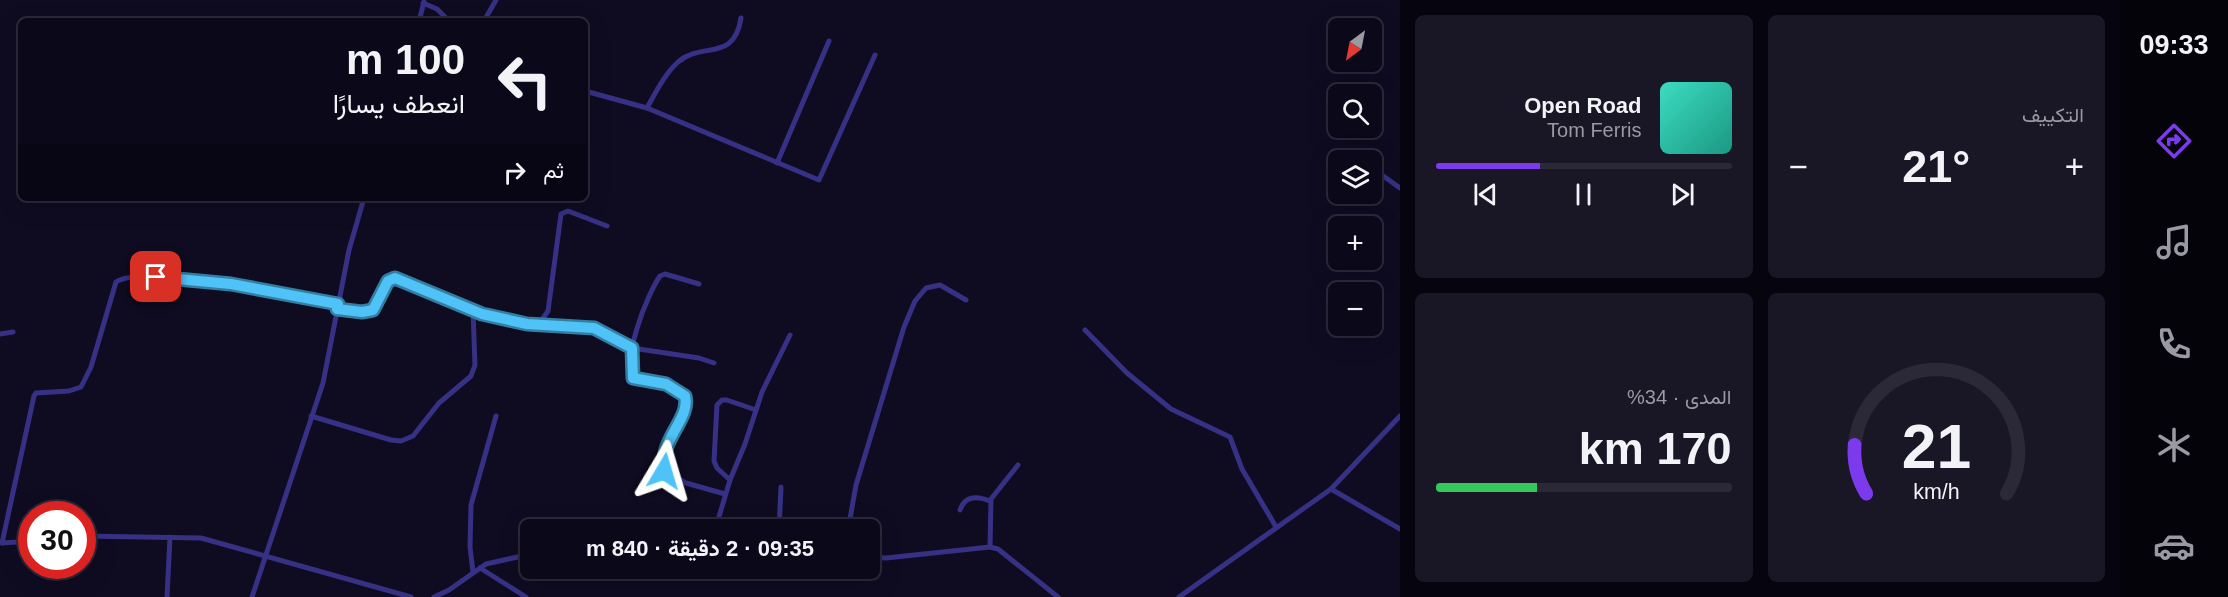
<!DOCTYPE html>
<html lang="ar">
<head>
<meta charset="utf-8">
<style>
	body { margin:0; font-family:Arial,Vazirmatn,sans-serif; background:#191626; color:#f1f3f6; direction:rtl; height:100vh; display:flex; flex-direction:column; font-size:22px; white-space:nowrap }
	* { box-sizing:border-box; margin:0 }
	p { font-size:20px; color:#9a9aa2 }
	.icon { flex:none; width:33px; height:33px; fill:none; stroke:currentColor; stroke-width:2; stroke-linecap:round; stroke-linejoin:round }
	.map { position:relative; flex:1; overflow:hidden; direction:ltr }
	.drawer { display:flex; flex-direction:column; gap:15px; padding:15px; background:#06040e; width:720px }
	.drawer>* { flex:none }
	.banner { position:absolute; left:18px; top:18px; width:570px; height:183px; border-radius:9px; box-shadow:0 6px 24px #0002,0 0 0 2px #2b2938; direction:rtl; background:#0b0819; color:#f1f3f6; overflow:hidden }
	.needle { width:39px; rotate:212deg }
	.tools { position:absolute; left:1328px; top:18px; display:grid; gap:12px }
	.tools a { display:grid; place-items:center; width:54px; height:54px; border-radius:9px; background:#0b0819; box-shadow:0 6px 24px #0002,0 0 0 2px #2b2938; font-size:30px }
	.speed { position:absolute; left:18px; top:501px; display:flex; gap:12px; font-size:30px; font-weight:700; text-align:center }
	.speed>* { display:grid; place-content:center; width:78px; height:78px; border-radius:50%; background:#0b0819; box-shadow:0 6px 24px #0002,0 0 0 2px #2b2938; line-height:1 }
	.speed .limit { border:9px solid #d22; background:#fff; color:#111 }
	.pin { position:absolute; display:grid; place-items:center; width:51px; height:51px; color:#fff; margin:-26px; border-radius:12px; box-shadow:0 3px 9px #0006 }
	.me { position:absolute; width:66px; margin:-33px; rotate:7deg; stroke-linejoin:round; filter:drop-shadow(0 0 4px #0008) }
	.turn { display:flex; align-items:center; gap:21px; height:126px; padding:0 24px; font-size:27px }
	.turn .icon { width:78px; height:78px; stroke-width:2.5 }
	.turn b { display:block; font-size:42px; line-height:51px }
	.then { display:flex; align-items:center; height:57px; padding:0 24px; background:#0003; gap:12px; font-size:22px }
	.big { font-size:45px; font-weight:700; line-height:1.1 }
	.drawer .widget { flex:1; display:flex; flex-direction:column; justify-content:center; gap:9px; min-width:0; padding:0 21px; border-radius:9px; background:#191626 }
	.drawer .dial { align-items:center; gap:0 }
	.dial svg { height:156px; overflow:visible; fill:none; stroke:#2b2938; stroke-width:7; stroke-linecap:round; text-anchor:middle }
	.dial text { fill:#f1f3f6; stroke:none }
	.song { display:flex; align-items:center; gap:18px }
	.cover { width:72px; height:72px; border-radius:9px; background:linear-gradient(135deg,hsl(170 70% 55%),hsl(170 70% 35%)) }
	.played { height:6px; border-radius:3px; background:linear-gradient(90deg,#7c3aed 35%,#2b2938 35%) }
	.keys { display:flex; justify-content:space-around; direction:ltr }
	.heat { display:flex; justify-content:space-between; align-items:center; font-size:33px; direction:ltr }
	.charge { height:9px; border-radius:4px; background:linear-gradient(90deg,#34c759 34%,#2b2938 0) }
	.drawer .tiles { flex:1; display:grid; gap:15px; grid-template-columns:repeat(2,1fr) }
	.trip { position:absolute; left:520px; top:519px; width:360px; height:60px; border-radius:9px; background:#0b0819; box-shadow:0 6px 24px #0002,0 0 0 2px #2b2938; font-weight:700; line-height:60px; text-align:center; direction:rtl }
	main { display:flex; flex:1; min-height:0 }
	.tabs { display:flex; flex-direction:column; width:108px; justify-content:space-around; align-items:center; background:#04030a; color:#9a9aa2 }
	.tabs .icon { width:42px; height:42px }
	.tabs .current { color:#7c3aed }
	.tabs b { font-size:27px; color:#f1f3f6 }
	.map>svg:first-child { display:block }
</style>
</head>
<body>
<main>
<nav class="tabs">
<b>09:33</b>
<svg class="icon current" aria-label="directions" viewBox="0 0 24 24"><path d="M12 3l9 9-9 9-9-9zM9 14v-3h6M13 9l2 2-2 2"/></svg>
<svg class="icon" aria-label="music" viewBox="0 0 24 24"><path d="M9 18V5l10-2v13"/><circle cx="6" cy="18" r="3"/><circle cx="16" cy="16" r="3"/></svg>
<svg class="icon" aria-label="phone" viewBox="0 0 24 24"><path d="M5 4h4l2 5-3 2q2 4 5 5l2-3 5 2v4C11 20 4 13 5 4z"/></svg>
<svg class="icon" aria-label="climate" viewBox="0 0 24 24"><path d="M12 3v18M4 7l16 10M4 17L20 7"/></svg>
<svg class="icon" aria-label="car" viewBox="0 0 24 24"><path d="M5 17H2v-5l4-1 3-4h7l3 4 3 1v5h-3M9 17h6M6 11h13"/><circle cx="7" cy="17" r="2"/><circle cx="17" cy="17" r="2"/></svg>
</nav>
<section class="drawer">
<div class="tiles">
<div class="widget"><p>التكييف</p>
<div class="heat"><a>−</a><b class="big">21°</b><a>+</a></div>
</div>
<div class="widget">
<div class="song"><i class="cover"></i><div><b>Open Road</b><p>Tom Ferris</p></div></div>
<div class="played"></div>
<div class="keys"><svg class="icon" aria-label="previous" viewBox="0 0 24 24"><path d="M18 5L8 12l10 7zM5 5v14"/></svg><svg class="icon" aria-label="pause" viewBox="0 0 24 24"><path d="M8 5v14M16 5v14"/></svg><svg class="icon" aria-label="next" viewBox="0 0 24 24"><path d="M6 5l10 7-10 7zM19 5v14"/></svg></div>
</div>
<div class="widget dial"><svg viewBox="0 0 100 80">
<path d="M14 69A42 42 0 1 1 86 69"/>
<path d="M14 69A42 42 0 0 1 8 44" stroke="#7c3aed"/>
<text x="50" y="56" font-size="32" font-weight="700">21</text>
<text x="50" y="72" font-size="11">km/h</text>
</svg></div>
<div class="widget"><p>المدى · 34%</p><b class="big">170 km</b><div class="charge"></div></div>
</div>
</section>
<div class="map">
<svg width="1400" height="597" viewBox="0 0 1400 597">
	<rect width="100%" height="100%" fill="#0f0b21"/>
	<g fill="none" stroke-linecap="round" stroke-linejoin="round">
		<!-- minor -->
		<g stroke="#363184" stroke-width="5">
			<polyline points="423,3 437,9 449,21"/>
			<polyline points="419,21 424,2"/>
			<polyline points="484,21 496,0"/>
			<polyline points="585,91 647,108 819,180 875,55"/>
			<path d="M647 108C656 92 664 75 678 62 702 41 734 63 741 18"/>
			<polyline points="777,163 829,41"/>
			<polyline points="1379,173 1400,188"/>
			<path d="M699 284 665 274 660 276C648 293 618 365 637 380 653 383 678 381 686 400 681 426 660 444 665 471L686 483 725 494"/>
			<polyline points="337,309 362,312 373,310 388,281 395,278 473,311 504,320 527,325 595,328 632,348 699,358 714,363"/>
			<polyline points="539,324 548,311 561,214 568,211 607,226"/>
			<polyline points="1085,330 1127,373 1171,409 1230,437 1242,469 1276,527"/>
			<polyline points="0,334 13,332"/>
			<polyline points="311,416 391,440 401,441 413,436 439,403 471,376 475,365 473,311"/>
			<polyline points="730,480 717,468 714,461 717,405 722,400 727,400 756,410"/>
			<polyline points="1331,489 1400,529"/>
			<path d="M960 510C965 495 978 496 990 501"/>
			<polyline points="715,530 730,480 745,444 762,392 790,335"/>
			<polyline points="779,530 781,487"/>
			<polyline points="848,530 856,485 904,327 915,301 926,288 940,285 966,300"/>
			<polyline points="82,536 201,538 411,597"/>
			<path d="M2 543 34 396 36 393 69 391 81 387 91 367 116 282C145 263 299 297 338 304"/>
			<polyline points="2,543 32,541"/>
			<polyline points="990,547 991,499 1018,465"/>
			<polyline points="870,557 886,558 990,547 998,549 1058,597"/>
			<polyline points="480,568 526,597"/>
			<polyline points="473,572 470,547 471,505 496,416"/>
			<polyline points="167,597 170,537"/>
			<polyline points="252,597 323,383 349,250 364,198"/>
			<polyline points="434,597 449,590 486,564 531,554"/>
			<polyline points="1179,597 1331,489 1400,416"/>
		</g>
	</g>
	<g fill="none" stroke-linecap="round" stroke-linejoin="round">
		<defs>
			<path id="route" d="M156 277 231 284 338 304 337 309 362 312 373 310 388 281 395 278 482 314 527 324 594 328 632 348 633 378 666 384 685 396C691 419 659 439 664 471"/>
		</defs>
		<!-- route casing -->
		<use href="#route" stroke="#337fa1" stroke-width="15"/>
		<!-- route -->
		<use href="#route" stroke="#4fc3f7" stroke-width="10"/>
	</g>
</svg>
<div class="tools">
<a><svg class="needle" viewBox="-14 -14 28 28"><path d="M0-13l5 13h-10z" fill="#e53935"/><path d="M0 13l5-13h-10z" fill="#9a9aa2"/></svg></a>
<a><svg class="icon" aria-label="search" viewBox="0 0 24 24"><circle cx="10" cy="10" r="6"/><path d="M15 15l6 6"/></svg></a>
<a><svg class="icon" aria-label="layers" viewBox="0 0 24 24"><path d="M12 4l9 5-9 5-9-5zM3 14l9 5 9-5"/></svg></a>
<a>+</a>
<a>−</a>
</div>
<div class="speed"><div class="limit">30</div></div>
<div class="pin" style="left:156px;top:277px;background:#d93025"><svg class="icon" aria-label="arrive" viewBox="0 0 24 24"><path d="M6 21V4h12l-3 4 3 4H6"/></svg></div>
<svg class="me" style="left:664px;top:471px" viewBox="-20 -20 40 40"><path d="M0-17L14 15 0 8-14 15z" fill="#4fc3f7" stroke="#fff" stroke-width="4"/></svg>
<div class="trip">09:35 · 2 دقيقة · 840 m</div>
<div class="banner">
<div class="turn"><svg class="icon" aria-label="left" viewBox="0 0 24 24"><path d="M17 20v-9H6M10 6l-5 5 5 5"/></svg><div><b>100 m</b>انعطف يسارًا</div></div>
<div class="then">ثم<svg class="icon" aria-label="right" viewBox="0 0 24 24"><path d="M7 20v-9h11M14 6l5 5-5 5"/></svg></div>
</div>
</div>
</main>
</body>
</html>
